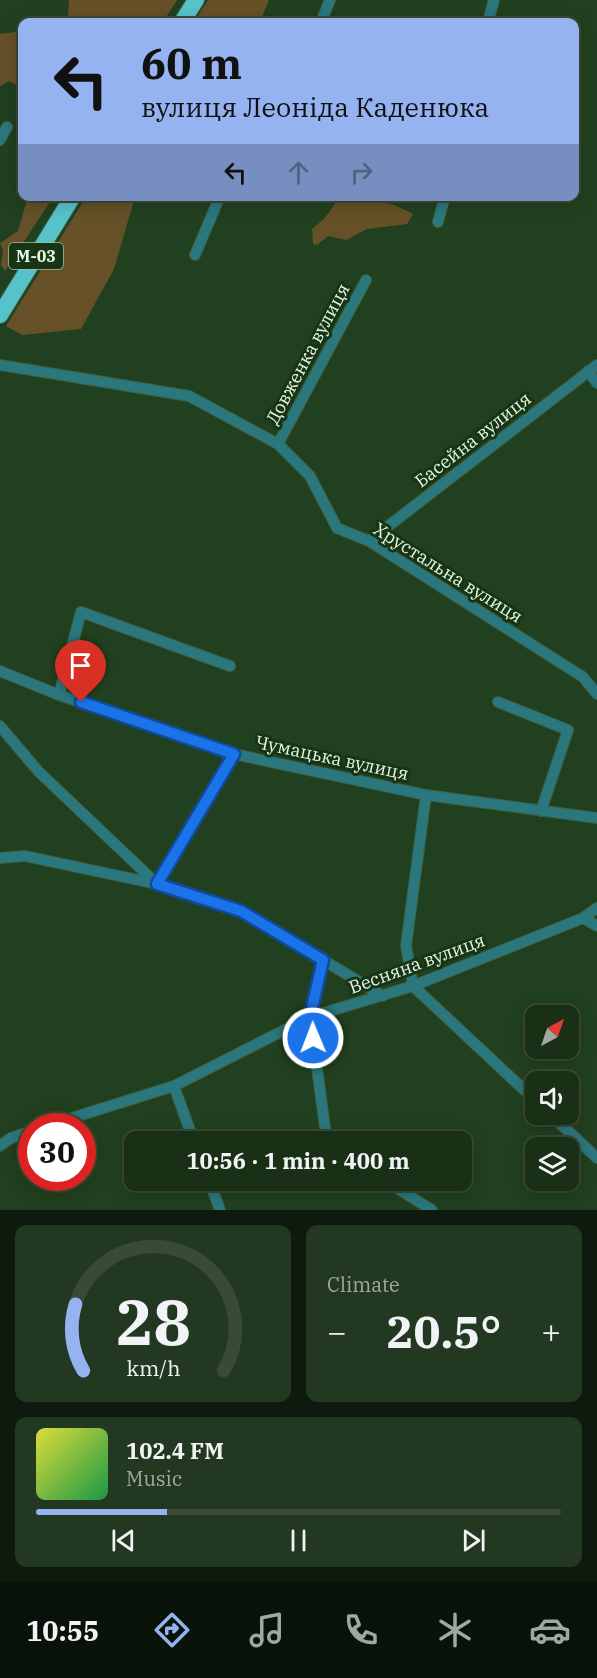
<!DOCTYPE html>
<html lang="en">
<head>
<meta charset="utf-8">
<style>
	body { margin:0; font-family:"IBM Plex Serif",serif; background:#223820; color:#f1f3f6; height:100vh; display:flex; flex-direction:column; font-size:22px; white-space:nowrap }
	* { box-sizing:border-box; margin:0 }
	p { font-size:20px; color:#9fa9a1 }
	.icon { flex:none; width:33px; height:33px; fill:none; stroke:currentColor; stroke-width:2; stroke-linecap:round; stroke-linejoin:round }
	.map { position:relative; height:1210px; overflow:hidden }
	.side { display:flex; flex-direction:column; gap:15px; padding:15px; background:#0e1a0d; flex:1 }
	.side>* { flex:none }
	.banner { position:absolute; left:18px; top:18px; width:561px; height:183px; border-radius:12px; box-shadow:0 3px 15px #0003,0 0 0 2px #374b36; background:#95b2f1; color:#111; overflow:hidden }
	.needle { width:39px; rotate:40deg }
	.controls { position:absolute; left:525px; top:1005px; display:grid; gap:12px }
	.controls a { display:grid; place-items:center; width:54px; height:54px; border-radius:12px; background:#193017; box-shadow:0 3px 15px #0003,0 0 0 2px #374b36; font-size:30px }
	.speed { position:absolute; left:18px; top:1113px; display:flex; gap:12px; font-size:30px; font-weight:700; text-align:center }
	.speed>* { display:grid; place-content:center; width:78px; height:78px; border-radius:50%; background:#193017; box-shadow:0 3px 15px #0003,0 0 0 2px #374b36; line-height:1 }
	.speed .limit { border:9px solid #d22; background:#fff; color:#111 }
	.pin { position:absolute; display:grid; place-items:center; width:51px; height:51px; color:#fff; margin:-62px -26px; border-radius:50% 50% 50% 0; rotate:-45deg; box-shadow:0 0 6px #0007 }
	.pin .icon { rotate:45deg }
	.me { position:absolute; width:66px; margin:-33px; rotate:359deg; stroke-linejoin:round; filter:drop-shadow(0 0 4px #0008) }
	.turn { display:flex; align-items:center; gap:21px; height:126px; padding:0 24px; font-size:27px }
	.turn .icon { width:78px; height:78px; stroke-width:2.5 }
	.turn b { display:block; font-size:42px; line-height:51px }
	.lanes { display:flex; align-items:center; height:57px; padding:0 24px; background:#0003; justify-content:center; gap:30px; direction:ltr }
	.lanes .off { opacity:.35 }
	.big { font-size:45px; font-weight:700; line-height:1.1 }
	.side .widget { flex:1; display:flex; flex-direction:column; justify-content:center; gap:9px; min-width:0; padding:0 21px; border-radius:12px; background:#223820 }
	.side .dial { align-items:center; gap:0 }
	.dial svg { height:156px; overflow:visible; fill:none; stroke:#374b36; stroke-width:7; stroke-linecap:round; text-anchor:middle }
	.dial text { fill:#f1f3f6; stroke:none }
	.song { display:flex; align-items:center; gap:18px }
	.cover { width:72px; height:72px; border-radius:9px; background:linear-gradient(135deg,hsl(60 70% 55%),hsl(140 70% 35%)) }
	.played { height:6px; border-radius:3px; background:linear-gradient(90deg,#95b2f1 25%,#374b36 25%) }
	.keys { display:flex; justify-content:space-around; direction:ltr }
	.heat { display:flex; justify-content:space-between; align-items:center; font-size:33px; direction:ltr }
	.side .tiles { flex:1; display:grid; gap:15px; grid-template-columns:1fr 1fr }
	.widget:last-child { grid-column:span 2 }
	.trip { position:absolute; left:124px; top:1131px; width:348px; height:60px; border-radius:12px; background:#193017; box-shadow:0 3px 15px #0003,0 0 0 2px #374b36; font-weight:700; line-height:60px; text-align:center }
	.dock { display:flex; height:96px; justify-content:space-around; align-items:center; background:#0a1309; color:#9fa9a1 }
	.dock .icon { width:42px; height:42px }
	.dock .selected { color:#95b2f1 }
	.dock b { font-size:27px; color:#f1f3f6 }
	.map>svg:first-child { display:block }
</style>
</head>
<body>
<div class="map">
<svg width="597" height="1210" viewBox="0 0 597 1210">
	<rect width="100%" height="100%" fill="#21401f"/>
	<!-- green -->
	<g fill="#655027">
		<polygon points="69,0 177,0 163,22 55,22 68,16"/>
		<polygon points="208,0 269,0 260,22 194,22"/>
		<polygon points="22,27 22,88 9,81 0,86 0,34 15,32"/>
		<polygon points="28,197 53,197 5,271 1,265 3,251 0,243 18,231"/>
		<polygon points="86,197 135,197 114,269 81,329 22,335 6,326"/>
		<path d="M332 197C365 196 384 199 413 214L407 224 367 229 346 240 328 236 317 245 313 244 312 229 324 219 337 201Z"/>
	</g>
	<g fill="none" stroke-linecap="round" stroke-linejoin="round">
		<defs>
			<g id="minor">
				<polyline points="321,22 330,0"/>
				<polyline points="488,22 494,0"/>
				<polyline points="0,140 7,127"/>
				<polyline points="438,222 445,196"/>
				<polyline points="195,255 220,196"/>
				<polyline points="0,365 189,396 278,444 310,476 337,528 369,541 583,677 597,694"/>
				<polyline points="588,371 597,383"/>
				<polyline points="278,444 366,280"/>
				<polyline points="369,541 597,365"/>
				<polyline points="0,671 59,695 234,754 426,795 597,818"/>
				<polyline points="59,695 81,612 230,666"/>
				<polyline points="498,702 568,730 541,811"/>
				<polyline points="0,726 38,771 157,884 234,754"/>
				<polyline points="426,795 406,946 413,986 536,1101"/>
				<polyline points="0,858 25,856 157,884 241,911 383,996"/>
				<polyline points="583,918 597,926"/>
				<polyline points="323,960 310,1017 327,1142"/>
				<polyline points="174,1086 194,1142"/>
				<polyline points="550,1114 597,1158"/>
				<polyline points="46,1126 174,1086 310,1017 413,986 583,918 597,908"/>
				<polyline points="0,1146 11,1138 32,1131"/>
				<polyline points="209,1180 220,1210"/>
				<polyline points="384,1180 432,1210"/>
			</g>
			<g id="highway">
				<polyline points="182,22 196,0"/>
				<polyline points="0,315 73,196"/>
			</g>
		</defs>
		<!-- minor casing -->
		<use href="#minor" stroke="#405d3e" stroke-width="12"/>
		<!-- highway casing -->
		<use href="#highway" stroke="#405d3e" stroke-width="18"/>
		<!-- minor -->
		<use href="#minor" stroke="#2a777d" stroke-width="10"/>
		<!-- highway -->
		<use href="#highway" stroke="#56c2ca" stroke-width="16"/>
	</g>
	<g fill="none" stroke-linecap="round" stroke-linejoin="round">
		<defs>
			<polyline id="route" points="81,702 234,754 157,884 241,911 323,960 310,1017 313,1038"/>
		</defs>
		<!-- route casing -->
		<use href="#route" stroke="#114b97" stroke-width="15"/>
		<!-- route -->
		<use href="#route" stroke="#1a73e8" stroke-width="10"/>
	</g>
	<g text-anchor="middle" stroke-width="6" stroke-linejoin="round" paint-order="stroke">
		<!-- shield labels -->
		<rect fill="#173515" stroke="#a7bda5" stroke-width="1.5" x="9" y="243" width="54" height="26" rx="4.5"/>
		<g font-size="16" font-weight="bold" fill="#e5f7e3">
			<text x="36" y="262">М-03</text>
		</g>
		<!-- street labels -->
		<g font-size="18" fill="#e5f7e3" stroke="#173515">
			<text transform="translate(308 354) rotate(-62)" y="6">Довженка вулиця</text>
			<text transform="translate(473 440) rotate(-38)" y="6">Басейна вулиця</text>
			<text transform="translate(448 573) rotate(32)" y="6">Хрустальна вулиця</text>
			<text transform="translate(332 758) rotate(12)" y="6">Чумацька вулиця</text>
			<text transform="translate(417 964) rotate(-20)" y="6">Весняна вулиця</text>
		</g>
	</g>
</svg>
<div class="controls">
<a><svg class="needle" viewBox="-14 -14 28 28"><path d="M0-13l5 13h-10z" fill="#e53935"/><path d="M0 13l5-13h-10z" fill="#9fa9a1"/></svg></a>
<a><svg class="icon" aria-label="sound" viewBox="0 0 24 24"><path d="M4 9h4l5-4v14l-5-4H4zM17 9q2 3 0 6"/></svg></a>
<a><svg class="icon" aria-label="layers" viewBox="0 0 24 24"><path d="M12 4l9 5-9 5-9-5zM3 14l9 5 9-5"/></svg></a>
</div>
<div class="speed"><div class="limit">30</div></div>
<div class="pin" style="left:81px;top:702px;background:#d93025"><svg class="icon" aria-label="arrive" viewBox="0 0 24 24"><path d="M6 21V4h12l-3 4 3 4H6"/></svg></div>
<svg class="me" style="left:313px;top:1038px" viewBox="-20 -20 40 40"><circle r="17" fill="#1a73e8" stroke="#fff" stroke-width="3"/><path d="M0-11L8 9 0 5-8 9z" fill="#fff"/></svg>
<div class="trip">10:56 · 1 min · 400 m</div>
<div class="banner">
<div class="turn"><svg class="icon" aria-label="left" viewBox="0 0 24 24"><path d="M17 20v-9H6M10 6l-5 5 5 5"/></svg><div><b>60 m</b>вулиця Леоніда Каденюка</div></div>
<div class="lanes"><svg class="icon" aria-label="left" viewBox="0 0 24 24"><path d="M17 20v-9H6M10 6l-5 5 5 5"/></svg><svg class="icon off" aria-label="ahead" viewBox="0 0 24 24"><path d="M12 20V5M6 11l6-6 6 6"/></svg><svg class="icon off" aria-label="right" viewBox="0 0 24 24"><path d="M7 20v-9h11M14 6l5 5-5 5"/></svg></div>
</div>
</div>
<section class="side">
<div class="tiles">
<div class="widget dial"><svg viewBox="0 0 100 80">
<path d="M14 69A42 42 0 1 1 86 69"/>
<path d="M14 69A42 42 0 0 1 10 35" stroke="#95b2f1"/>
<text x="50" y="56" font-size="32" font-weight="700">28</text>
<text x="50" y="72" font-size="11">km/h</text>
</svg></div>
<div class="widget"><p>Climate</p>
<div class="heat"><a>−</a><b class="big">20.5°</b><a>+</a></div>
</div>
<div class="widget">
<div class="song"><i class="cover"></i><div><b>102.4 FM</b><p>Music</p></div></div>
<div class="played"></div>
<div class="keys"><svg class="icon" aria-label="previous" viewBox="0 0 24 24"><path d="M18 5L8 12l10 7zM5 5v14"/></svg><svg class="icon" aria-label="pause" viewBox="0 0 24 24"><path d="M8 5v14M16 5v14"/></svg><svg class="icon" aria-label="next" viewBox="0 0 24 24"><path d="M6 5l10 7-10 7zM19 5v14"/></svg></div>
</div>
</div>
</section>
<nav class="dock">
<b>10:55</b>
<svg class="icon selected" aria-label="directions" viewBox="0 0 24 24"><path d="M12 3l9 9-9 9-9-9zM9 14v-3h6M13 9l2 2-2 2"/></svg>
<svg class="icon" aria-label="music" viewBox="0 0 24 24"><path d="M9 18V5l10-2v13"/><circle cx="6" cy="18" r="3"/><circle cx="16" cy="16" r="3"/></svg>
<svg class="icon" aria-label="phone" viewBox="0 0 24 24"><path d="M5 4h4l2 5-3 2q2 4 5 5l2-3 5 2v4C11 20 4 13 5 4z"/></svg>
<svg class="icon" aria-label="climate" viewBox="0 0 24 24"><path d="M12 3v18M4 7l16 10M4 17L20 7"/></svg>
<svg class="icon" aria-label="car" viewBox="0 0 24 24"><path d="M5 17H2v-5l4-1 3-4h7l3 4 3 1v5h-3M9 17h6M6 11h13"/><circle cx="7" cy="17" r="2"/><circle cx="17" cy="17" r="2"/></svg>
</nav>
</body>
</html>
